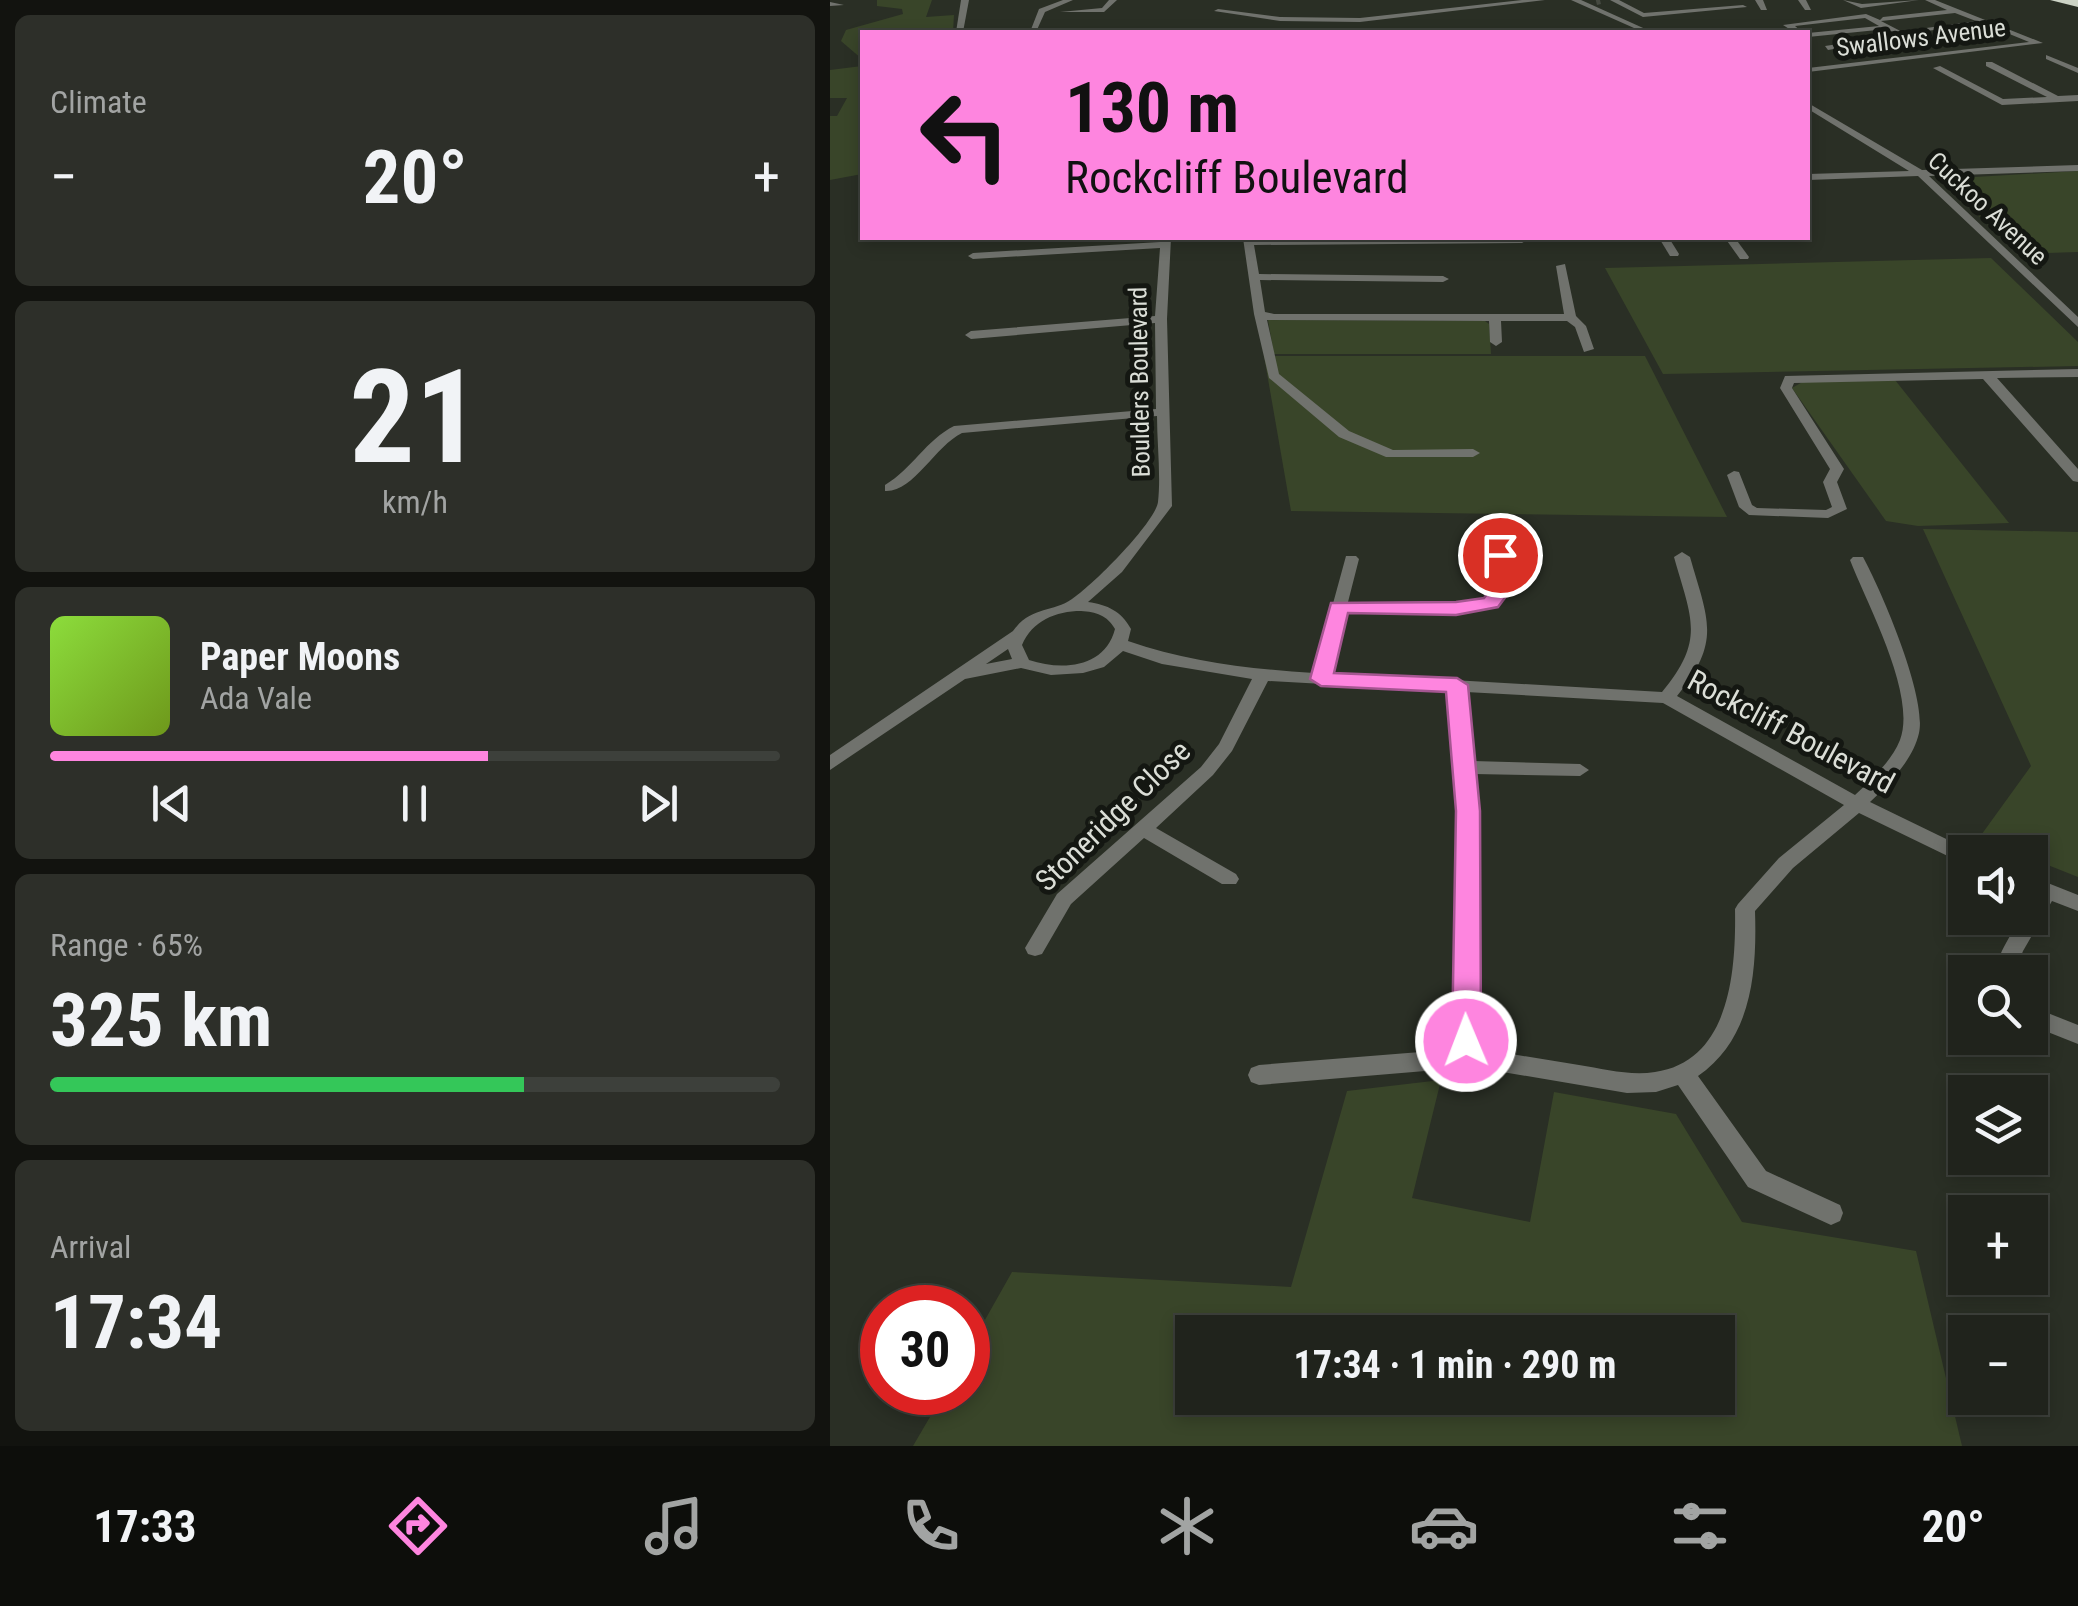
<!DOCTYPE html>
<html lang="en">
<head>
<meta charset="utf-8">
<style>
	body { margin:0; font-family:"Roboto Condensed",sans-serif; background:#2d2f29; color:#f1f3f6; height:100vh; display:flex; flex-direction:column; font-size:38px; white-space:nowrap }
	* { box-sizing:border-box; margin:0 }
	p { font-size:32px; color:#a2a4a3 }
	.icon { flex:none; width:55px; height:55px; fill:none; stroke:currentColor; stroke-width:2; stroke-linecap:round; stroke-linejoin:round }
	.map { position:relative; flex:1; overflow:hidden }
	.side { display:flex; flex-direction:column; gap:15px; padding:15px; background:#12130f; width:830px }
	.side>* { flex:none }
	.hud { position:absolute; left:30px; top:30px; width:950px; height:210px; border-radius:0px; box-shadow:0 5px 15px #0003,0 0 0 2px #3d403b; background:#fe85df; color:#111; overflow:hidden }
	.fabs { position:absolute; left:1118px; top:835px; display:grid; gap:20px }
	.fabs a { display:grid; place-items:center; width:100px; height:100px; border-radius:0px; background:#20231c; box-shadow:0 5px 15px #0003,0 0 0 2px #3d403b; font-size:50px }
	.speed { position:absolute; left:30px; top:1285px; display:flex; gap:20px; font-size:50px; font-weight:700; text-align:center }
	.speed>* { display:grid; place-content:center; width:130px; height:130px; border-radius:50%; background:#20231c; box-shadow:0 5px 15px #0003,0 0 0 2px #3d403b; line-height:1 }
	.speed .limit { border:15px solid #d22; background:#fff; color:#111 }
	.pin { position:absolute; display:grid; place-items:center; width:85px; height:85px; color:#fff; margin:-42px; border:5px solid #fff; border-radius:50%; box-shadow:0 2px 10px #0007 }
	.me { position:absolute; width:110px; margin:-55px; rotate:359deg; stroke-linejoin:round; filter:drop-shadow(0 0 8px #0008) }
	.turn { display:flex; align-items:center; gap:35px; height:210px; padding:0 40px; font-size:45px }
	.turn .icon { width:130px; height:130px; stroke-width:2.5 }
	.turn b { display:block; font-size:70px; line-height:85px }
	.big { font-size:75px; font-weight:700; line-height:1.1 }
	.side .card { flex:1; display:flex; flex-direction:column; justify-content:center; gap:15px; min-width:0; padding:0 35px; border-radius:15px; background:#2d2f29 }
	.side .dial { align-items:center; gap:0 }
	.dial b { font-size:130px; line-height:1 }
	.song { display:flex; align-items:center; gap:30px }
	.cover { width:120px; height:120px; border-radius:15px; background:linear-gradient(135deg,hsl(90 70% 55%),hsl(80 70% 35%)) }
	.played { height:10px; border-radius:5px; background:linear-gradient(90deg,#fe85df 60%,#3d403b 60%) }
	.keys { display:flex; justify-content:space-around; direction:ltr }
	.heat { display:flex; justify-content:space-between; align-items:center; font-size:55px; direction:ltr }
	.charge { height:15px; border-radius:8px; background:linear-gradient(90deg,#34c759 65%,#3d403b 0) }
	.trip { position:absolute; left:345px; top:1315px; width:560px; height:100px; border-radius:0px; background:#20231c; box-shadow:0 5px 15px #0003,0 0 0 2px #3d403b; font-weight:700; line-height:100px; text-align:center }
	.tab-bar { display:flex; height:160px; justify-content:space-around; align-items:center; background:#0d0e0b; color:#a2a4a3 }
	.tab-bar .icon { width:70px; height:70px }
	.tab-bar .active { color:#fe85df }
	.tab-bar b { font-size:45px; color:#f1f3f6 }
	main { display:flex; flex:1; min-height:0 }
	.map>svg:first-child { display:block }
</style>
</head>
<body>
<main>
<section class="side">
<div class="card"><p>Climate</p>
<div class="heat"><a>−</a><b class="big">20°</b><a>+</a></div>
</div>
<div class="card dial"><b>21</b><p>km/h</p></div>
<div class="card">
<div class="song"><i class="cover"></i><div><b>Paper Moons</b><p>Ada Vale</p></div></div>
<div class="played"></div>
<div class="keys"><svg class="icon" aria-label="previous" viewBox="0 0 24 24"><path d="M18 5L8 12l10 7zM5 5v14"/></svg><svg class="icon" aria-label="pause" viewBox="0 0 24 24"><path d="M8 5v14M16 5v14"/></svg><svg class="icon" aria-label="next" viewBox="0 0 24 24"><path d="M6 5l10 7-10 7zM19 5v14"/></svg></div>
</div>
<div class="card"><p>Range · 65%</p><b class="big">325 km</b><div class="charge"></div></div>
<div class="card"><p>Arrival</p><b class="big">17:34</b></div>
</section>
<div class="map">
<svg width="1248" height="1446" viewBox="0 0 1248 1446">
	<rect width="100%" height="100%" fill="#2a2f25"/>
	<!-- green -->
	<g fill="#394529" fill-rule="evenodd">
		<polygon points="47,0 102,0 96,17 124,15 123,32 32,32 32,59 11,41 16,30 73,14 72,9 47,6"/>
		<polygon points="32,66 32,174 0,180 0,116 7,116 17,98 0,98 0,70"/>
		<polygon points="1248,171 1248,252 1189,254 1110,179"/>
		<polygon points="1161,258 1248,342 1248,366 833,374 775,268"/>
		<polygon points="438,320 655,321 659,324 661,354 444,354"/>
		<polygon points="434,356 815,356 897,517 461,511"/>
		<polygon points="976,380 1065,380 1179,523 1088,526 1056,521 962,388"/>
		<polygon points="1093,529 1248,532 1248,877 1200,858 1200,852 1185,852 1149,838 1201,766"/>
		<path d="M611 1080 582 1198 700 1222 724 1092 846 1114 912 1222 1086 1251 1132 1446H83L114 1393 138 1392V1350L182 1272 461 1287 517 1091ZM888 1332V1398H362V1332Z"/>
	</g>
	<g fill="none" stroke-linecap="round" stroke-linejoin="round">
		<!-- street-tunnel -->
		<polyline stroke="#454940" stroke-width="8" stroke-dasharray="8 4" stroke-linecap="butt" points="766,1 770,0"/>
		<!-- street -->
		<g fill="#70726d" fill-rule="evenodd">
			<polygon points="131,0 139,0 133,32 126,32"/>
			<polygon points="233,0 243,0 215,12 206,32 200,32 209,9"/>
			<polygon points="279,0 287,0 274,12 230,12 272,8"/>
			<polygon points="692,0 715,0 530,22 450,21 384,11 388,9 450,17 530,18"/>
			<polygon points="741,0 751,0 822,32 813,32"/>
			<polygon points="780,0 789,0 814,13 913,5 917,7 813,17"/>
			<polygon points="925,0 933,0 937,10 931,10"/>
			<polygon points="968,0 976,0 981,10 975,10"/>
			<polygon points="1013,0 1032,4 1089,0 1031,8"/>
			<polygon points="1095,0 1105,0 1213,43 978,72 978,68 1199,42 1155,24 1079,33 1075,31 1146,21 1125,13 1051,21 1080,36 998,50 995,46 1068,35 1057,29 978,37 978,33 1049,26 1035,18 965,26 972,32 964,32 953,25 1036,14 1050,20 1053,17 1117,10"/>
			<polygon points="0,2 14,5 0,6"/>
			<polygon points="245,30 300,30 304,32 242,32"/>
			<polygon points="1216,55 1248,68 1248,73 1216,59"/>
			<polygon points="1156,62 1162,62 1228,96 1248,95 1248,101 1172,105 1103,68 1110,66 1173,99 1217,97 1156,66"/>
			<polygon points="978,103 1092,170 1248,165 1248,171 1099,176 1248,317 1248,327 1088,176 978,180 978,174 1079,171 978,109"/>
			<path d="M331 238H341L337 319 342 506 292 572 258 602C278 605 291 611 301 629L298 641C358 662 421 669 484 673L516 556H526L529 559 518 602 626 604 656 599 665 587 662 555 670 550 678 555 681 587 667 606 626 614 516 612 501 673 832 692C876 639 861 618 844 557L852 552 860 557C878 620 892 641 847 696L1025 795C1042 779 1061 762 1070 740 1087 695 1037 604 1020 560L1023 557H1033C1052 592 1097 697 1089 733 1083 760 1059 784 1040 802L1143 852H1135V863L1128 861 1029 813 963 868 925 911C927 972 922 1039 868 1076L936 1171 1010 1205 1013 1213 1010 1221 1001 1225 918 1187 848 1085 826 1092 797 1093 643 1067 429 1085 421 1082 418 1075 421 1068 429 1065 628 1049 625 1041 629 811 619 691 438 681 402 751 383 775 326 828 406 874 409 879 406 884H392L314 838 241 904 212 954 205 956 198 954 195 948 227 894 371 767 389 744 422 679 332 664 293 651 274 667 253 673 221 675 191 668 135 679 0 770V755L183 631C201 606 222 613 242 599 262 586 325 523 328 502 331 475 327 444 327 416L132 433C105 446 83 493 55 491V485C82 469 96 440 124 426L326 409 325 323 141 339 135 335 141 331 325 316 330 248 143 259 138 256 143 253 330 242ZM251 611C266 612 277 615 285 629 275 668 232 671 199 660L192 645C202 621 226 611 251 611ZM178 649 182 659 156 664ZM636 692 833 703 1014 805 949 858 908 904 905 909C906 969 901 1061 825 1072 800 1076 774 1069 749 1065 716 1060 683 1054 650 1049L647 1041V811L644 774 750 776 759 770 750 764 643 761Z"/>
			<polygon points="413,238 696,238 697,240 692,243 424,245 429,274 613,276 619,279 613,282 430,280 435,312 444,314 734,314 726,266 735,264 746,316 756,326 764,349 754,352 745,327 737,321 671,321 672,342 666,346 660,342 659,321 437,320 449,374 519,431 563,450 643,449 650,453 643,457 556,457 509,437 439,378 424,314"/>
			<polygon points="829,238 839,238 849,254 848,256 840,256"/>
			<polygon points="895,238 905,238 919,257 918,259 910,259"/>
			<polygon points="1248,369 1248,377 1167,378 1248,469 1248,482 1243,481 1153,379 964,383 962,388 1014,469 1007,482 1017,509 998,518 919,515 909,507 897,475 904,471 909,472 922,505 927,508 996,510 1002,507 993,482 1000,469 950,388 955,376"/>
			<path d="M1200 876 1248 895V911L1222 901 1193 951 1185 972H1165C1169 952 1180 935 1192 918H1200V905L1205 894 1200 892Z"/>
			<polygon points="1200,1006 1248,1025 1248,1044 1200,1025"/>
			<polygon points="1149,1038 1171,1038 1167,1048 1159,1050 1151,1048"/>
		</g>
		<!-- highway -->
		<polygon fill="#ccd3c5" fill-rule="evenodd" points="1220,0 1248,0 1248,7"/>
	</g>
	<!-- route -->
	<polygon fill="#fe85df" stroke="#a55691" stroke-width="2.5" points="663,551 680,555 683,587 668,607 626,615 518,613 504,673 627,678 638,685 650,811 651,1041 647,1050 636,1053 626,1050 622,1041 626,811 616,692 491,686 480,679 501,603 626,602 654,598 663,586"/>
	<g text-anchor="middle" stroke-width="10" stroke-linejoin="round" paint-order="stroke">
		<!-- far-street labels -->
		<g font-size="25" fill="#dbded7" stroke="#141712">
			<text transform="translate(1091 37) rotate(-7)" y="9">Swallows Avenue</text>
			<text transform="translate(1158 208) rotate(43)" y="9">Cuckoo Avenue</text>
			<text transform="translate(309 382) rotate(-91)" y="9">Boulders Boulevard</text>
		</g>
		<!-- street labels -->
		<g font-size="30" fill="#dbded7" stroke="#141712">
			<text transform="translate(961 732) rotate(28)" y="10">Rockcliff Boulevard</text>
			<text transform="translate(283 816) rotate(-44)" y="10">Stoneridge Close</text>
		</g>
	</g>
</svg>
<div class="fabs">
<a><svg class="icon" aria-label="sound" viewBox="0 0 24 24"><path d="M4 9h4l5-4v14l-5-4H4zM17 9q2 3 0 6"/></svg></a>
<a><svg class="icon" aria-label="search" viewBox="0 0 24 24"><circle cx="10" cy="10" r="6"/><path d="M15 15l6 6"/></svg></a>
<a><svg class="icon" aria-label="layers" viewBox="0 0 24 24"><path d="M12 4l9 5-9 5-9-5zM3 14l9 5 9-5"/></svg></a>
<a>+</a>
<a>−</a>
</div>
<div class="speed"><div class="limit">30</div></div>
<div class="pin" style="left:670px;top:555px;background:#d93025"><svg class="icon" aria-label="arrive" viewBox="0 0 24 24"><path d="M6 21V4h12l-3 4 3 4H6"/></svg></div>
<svg class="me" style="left:636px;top:1041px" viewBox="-20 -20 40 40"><circle r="17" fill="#fe85df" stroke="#fff" stroke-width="3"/><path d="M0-11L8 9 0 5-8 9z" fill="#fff"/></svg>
<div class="trip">17:34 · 1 min · 290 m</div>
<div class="hud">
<div class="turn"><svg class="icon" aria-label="left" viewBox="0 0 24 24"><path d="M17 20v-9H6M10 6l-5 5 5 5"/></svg><div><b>130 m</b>Rockcliff Boulevard</div></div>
</div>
</div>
</main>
<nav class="tab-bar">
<b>17:33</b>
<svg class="icon active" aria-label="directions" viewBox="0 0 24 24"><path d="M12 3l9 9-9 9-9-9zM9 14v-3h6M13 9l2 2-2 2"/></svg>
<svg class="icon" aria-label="music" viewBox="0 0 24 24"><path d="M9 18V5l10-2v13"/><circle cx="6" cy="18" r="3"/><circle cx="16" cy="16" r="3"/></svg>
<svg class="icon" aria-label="phone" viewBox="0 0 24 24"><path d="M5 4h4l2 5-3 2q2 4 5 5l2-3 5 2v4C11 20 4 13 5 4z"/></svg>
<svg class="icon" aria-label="climate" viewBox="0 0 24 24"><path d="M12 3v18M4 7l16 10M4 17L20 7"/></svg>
<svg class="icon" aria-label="car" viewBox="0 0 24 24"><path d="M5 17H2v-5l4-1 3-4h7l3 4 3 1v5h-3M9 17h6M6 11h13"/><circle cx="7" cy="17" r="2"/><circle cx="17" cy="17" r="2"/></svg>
<svg class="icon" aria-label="filters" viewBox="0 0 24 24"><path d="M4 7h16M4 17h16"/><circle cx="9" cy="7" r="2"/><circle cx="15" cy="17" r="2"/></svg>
<b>20°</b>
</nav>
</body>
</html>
